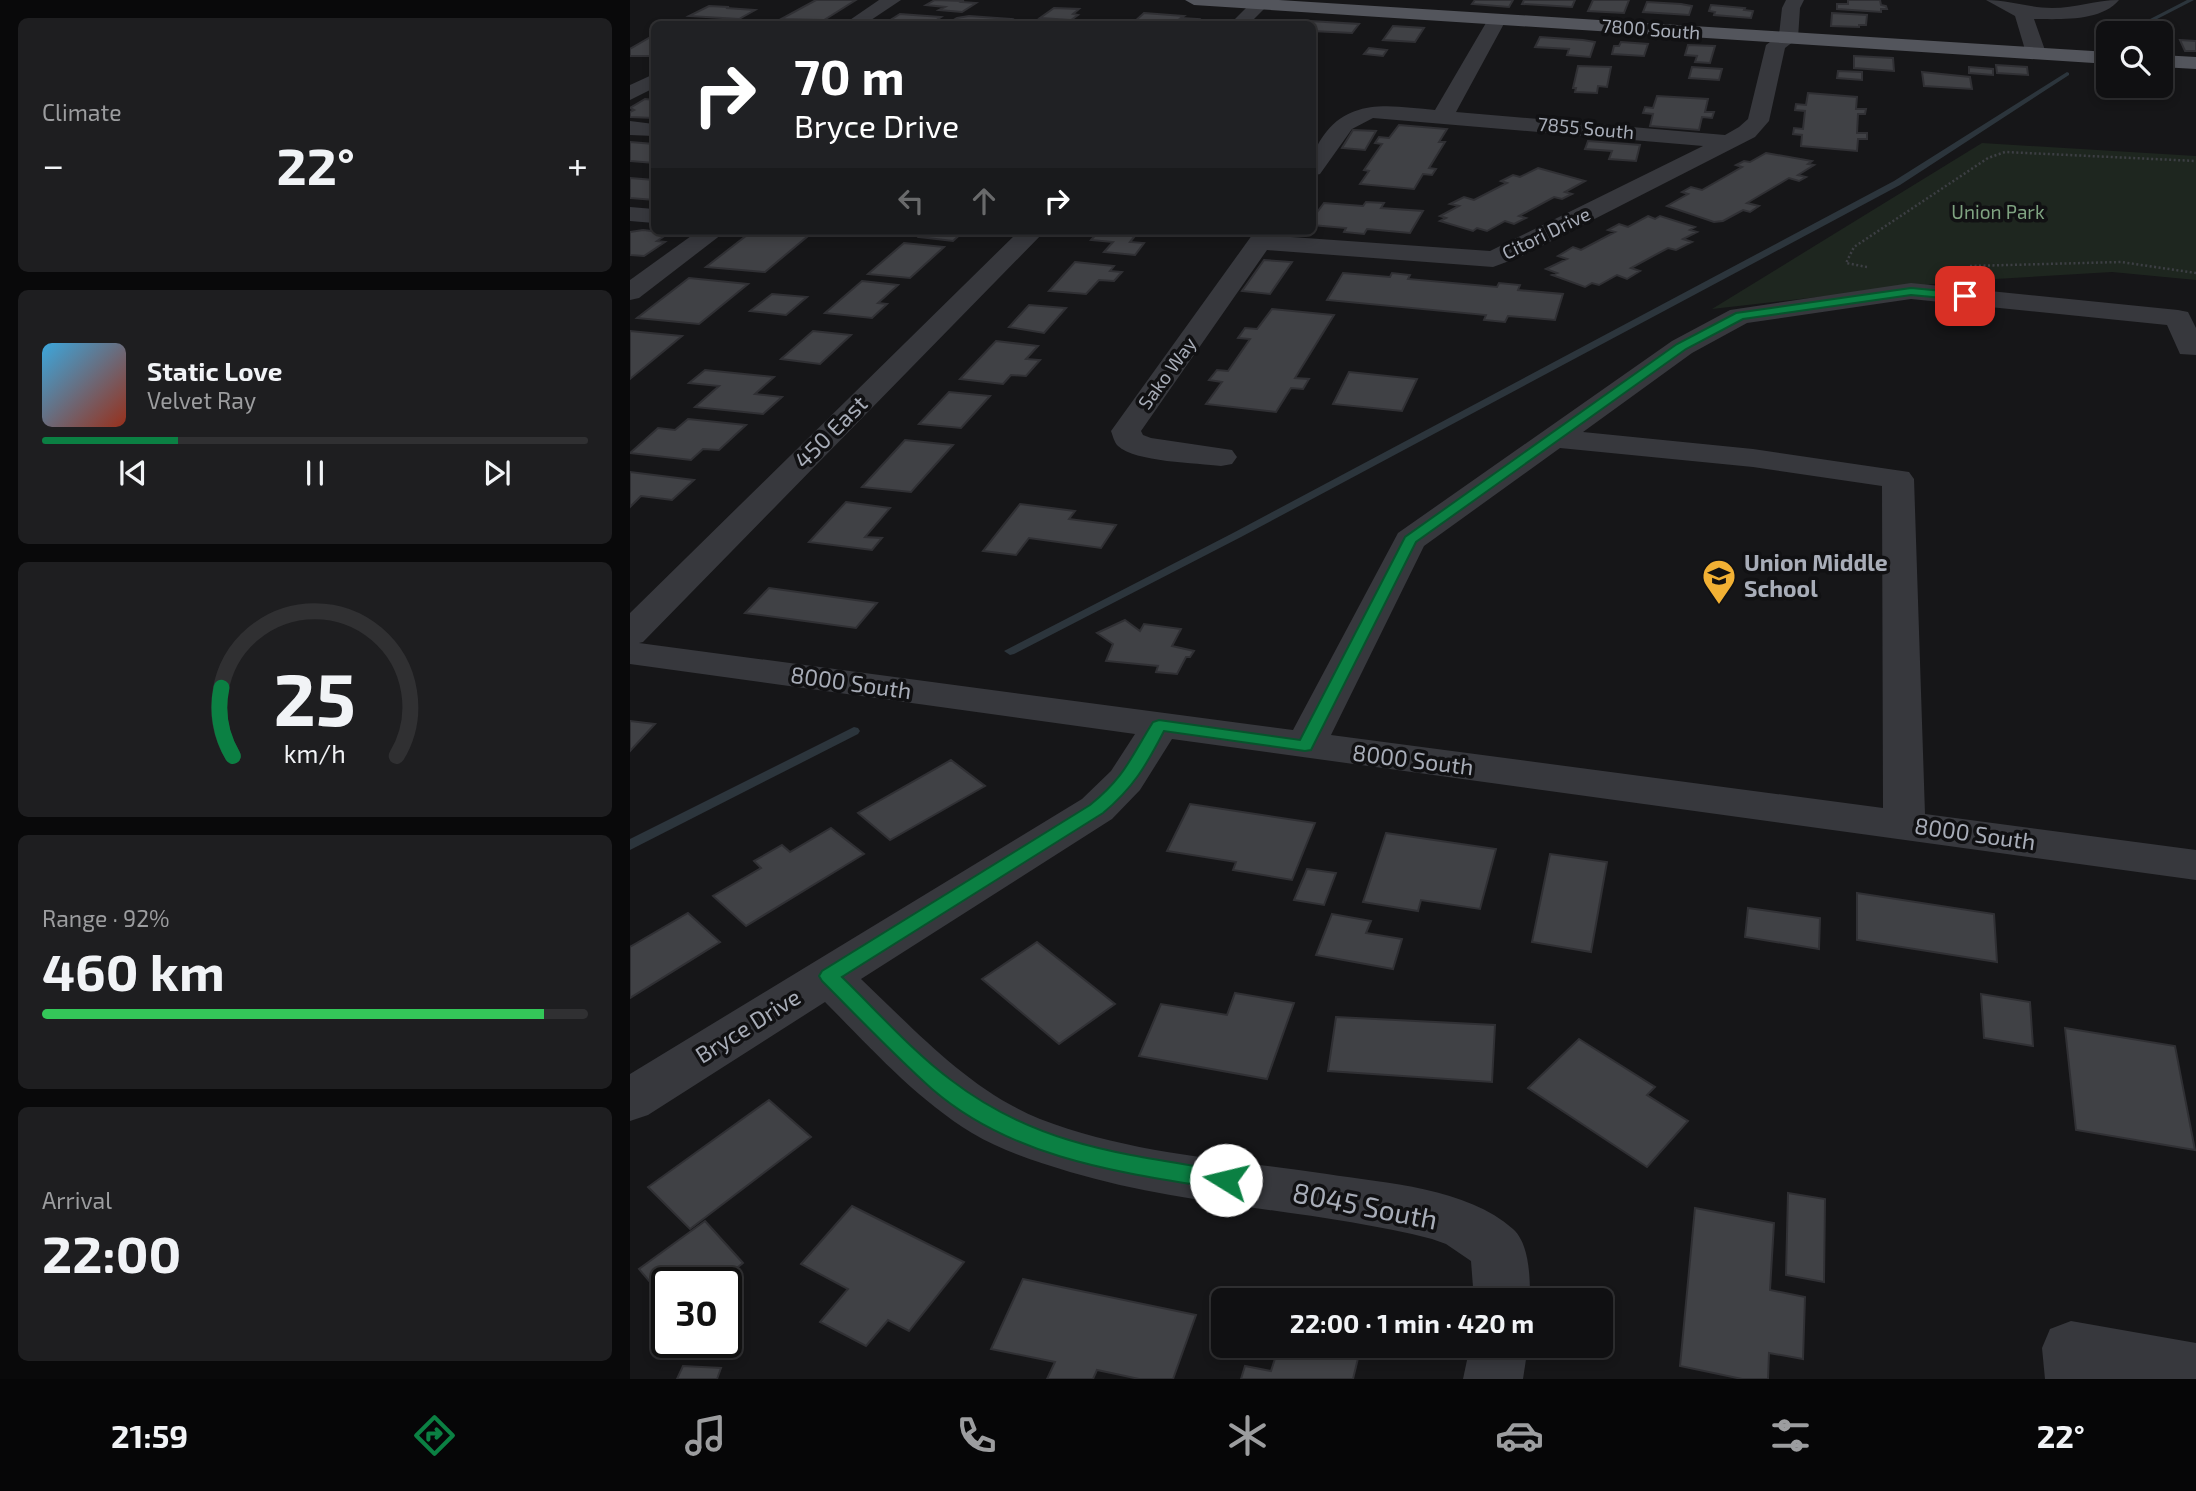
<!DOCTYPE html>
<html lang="en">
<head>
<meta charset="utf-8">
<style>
	body { margin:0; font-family:"Exo 2",sans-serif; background:#1e1e20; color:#f1f3f6; height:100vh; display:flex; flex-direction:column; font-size:26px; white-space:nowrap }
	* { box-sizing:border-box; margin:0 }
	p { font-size:23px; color:#9c9d9f }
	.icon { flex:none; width:38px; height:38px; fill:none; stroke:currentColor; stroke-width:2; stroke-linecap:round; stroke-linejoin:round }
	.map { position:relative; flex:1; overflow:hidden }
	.side { display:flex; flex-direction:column; gap:18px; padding:18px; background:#09090a; width:630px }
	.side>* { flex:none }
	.hud { position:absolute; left:21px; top:21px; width:665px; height:214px; border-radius:10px; box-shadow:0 4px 10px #0003,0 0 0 2px #303032; background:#202124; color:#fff; overflow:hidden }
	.tools { position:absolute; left:1466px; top:21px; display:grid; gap:14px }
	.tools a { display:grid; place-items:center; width:77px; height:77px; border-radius:10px; background:#101012; box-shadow:0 4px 10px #0003,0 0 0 2px #303032; font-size:35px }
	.speed { position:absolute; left:21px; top:1267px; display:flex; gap:14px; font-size:35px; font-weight:700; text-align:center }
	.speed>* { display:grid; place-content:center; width:91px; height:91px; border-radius:50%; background:#101012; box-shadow:0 4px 10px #0003,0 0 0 2px #303032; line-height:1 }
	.speed .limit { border:4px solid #111; border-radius:10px; background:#fff; color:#111 }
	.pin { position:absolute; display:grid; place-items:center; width:60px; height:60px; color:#fff; margin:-30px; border-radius:14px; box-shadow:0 4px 10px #0006 }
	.me { position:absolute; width:77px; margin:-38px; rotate:279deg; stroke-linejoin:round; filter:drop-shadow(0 0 5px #0008) }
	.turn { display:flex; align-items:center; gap:24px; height:147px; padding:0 28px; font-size:32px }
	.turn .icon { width:91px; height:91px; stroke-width:2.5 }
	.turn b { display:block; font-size:49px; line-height:60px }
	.lanes { display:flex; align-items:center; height:66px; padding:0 28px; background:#0003; justify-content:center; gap:35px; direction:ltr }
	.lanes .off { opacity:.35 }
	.big { font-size:52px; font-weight:700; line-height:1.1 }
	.side .tile { flex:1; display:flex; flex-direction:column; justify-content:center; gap:10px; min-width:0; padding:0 24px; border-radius:10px; background:#1e1e20 }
	.side .dial { align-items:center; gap:0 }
	.dial svg { height:182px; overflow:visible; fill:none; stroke:#303032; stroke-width:7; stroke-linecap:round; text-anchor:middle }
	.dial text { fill:#f1f3f6; stroke:none }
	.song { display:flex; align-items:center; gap:21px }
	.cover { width:84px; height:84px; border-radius:10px; background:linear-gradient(135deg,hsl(200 70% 55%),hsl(10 70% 35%)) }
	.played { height:7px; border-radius:4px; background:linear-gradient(90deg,#0b8043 25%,#303032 25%) }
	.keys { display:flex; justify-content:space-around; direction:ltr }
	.heat { display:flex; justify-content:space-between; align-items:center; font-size:38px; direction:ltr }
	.charge { height:10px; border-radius:5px; background:linear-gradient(90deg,#34c759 92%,#303032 0) }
	.trip { position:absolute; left:581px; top:1288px; width:402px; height:70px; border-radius:10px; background:#101012; box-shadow:0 4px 10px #0003,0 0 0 2px #303032; font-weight:700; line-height:70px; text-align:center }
	.menu { display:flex; height:112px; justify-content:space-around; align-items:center; background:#060607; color:#9c9d9f }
	.menu .icon { width:49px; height:49px }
	.menu .on { color:#0b8043 }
	.menu b { font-size:32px; color:#f1f3f6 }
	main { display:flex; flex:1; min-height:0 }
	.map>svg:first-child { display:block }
</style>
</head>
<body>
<main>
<section class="side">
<div class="tile"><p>Climate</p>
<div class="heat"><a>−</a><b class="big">22°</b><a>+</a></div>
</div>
<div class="tile">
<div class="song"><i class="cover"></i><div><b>Static Love</b><p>Velvet Ray</p></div></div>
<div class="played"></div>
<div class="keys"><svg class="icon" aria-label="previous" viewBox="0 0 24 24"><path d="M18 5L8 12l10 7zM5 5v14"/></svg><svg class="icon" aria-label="pause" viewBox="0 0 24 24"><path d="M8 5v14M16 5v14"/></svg><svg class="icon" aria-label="next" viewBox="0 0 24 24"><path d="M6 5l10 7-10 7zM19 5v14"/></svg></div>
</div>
<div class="tile dial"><svg viewBox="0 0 100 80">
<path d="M14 69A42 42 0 1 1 86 69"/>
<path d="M14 69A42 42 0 0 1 9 39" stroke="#0b8043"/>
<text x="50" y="56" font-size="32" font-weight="700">25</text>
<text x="50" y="72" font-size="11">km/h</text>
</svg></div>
<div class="tile"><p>Range · 92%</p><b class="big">460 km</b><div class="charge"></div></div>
<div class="tile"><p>Arrival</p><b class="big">22:00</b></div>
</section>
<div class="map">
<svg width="1566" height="1379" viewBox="0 0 1566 1379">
	<rect width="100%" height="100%" fill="#161618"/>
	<!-- green -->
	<polygon fill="#1e261f" points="1352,143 1566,156 1566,280 1482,272 1331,281 1082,309"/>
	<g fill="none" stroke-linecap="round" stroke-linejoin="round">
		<!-- stream -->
		<g fill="#2c353c" fill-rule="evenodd">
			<polygon points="1557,0 1564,0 1500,33 1493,33"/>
			<polygon points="1437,72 1439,73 1439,75 1270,185 611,537 384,654 380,655 374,651 603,533 1264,181"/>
			<polygon points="224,727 228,728 230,731 228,734 0,850 0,839"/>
		</g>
	</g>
	<!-- building -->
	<g fill="#404145" stroke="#303034" stroke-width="2">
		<polygon points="226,0 194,20 151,19 186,0"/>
		<polygon points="305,0 334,1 332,2 346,3 332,12 309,10 315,7 296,5"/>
		<polygon points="845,0 883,0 879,7 842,4"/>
		<polygon points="894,0 945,0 942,7 892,4"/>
		<polygon points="963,0 999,0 994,13 958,11"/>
		<polygon points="1218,0 1250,0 1251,5 1256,6 1257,9 1251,9 1251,12 1207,9 1207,4 1218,4"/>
		<polygon points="1017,2 1051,4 1062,6 1059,15 1013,12"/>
		<polygon points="1081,5 1115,8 1114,10 1123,11 1121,18 1084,15 1085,12 1079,11"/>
		<polygon points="79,6 99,7 96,8 125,10 109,19 59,16"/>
		<polygon points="424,8 449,9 443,14 448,15 441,20 410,18"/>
		<polygon points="514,13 554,16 551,18 569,19 564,24 504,22"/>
		<polygon points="1202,13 1237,15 1236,25 1229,25 1229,27 1201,26"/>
		<polygon points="270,14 311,17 300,24 254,24"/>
		<polygon points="339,16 381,19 377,21 386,22 383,24 317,24 327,18"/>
		<polygon points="663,20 729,24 722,33 682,31 682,24 659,24"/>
		<polygon points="763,26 794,28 785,42 753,40"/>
		<polygon points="24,35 24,56 0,56 0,49"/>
		<polygon points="910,37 953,40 965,42 960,57 937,55 939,49 905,47"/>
		<polygon points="1550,40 1566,41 1566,51 1555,51"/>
		<polygon points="991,42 1018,44 1014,56 982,54 984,46 989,46"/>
		<polygon points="1058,45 1085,46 1080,63 1065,62 1067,56 1055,55"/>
		<polygon points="739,48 757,50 753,56 734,54"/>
		<polygon points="1224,56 1263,58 1264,71 1224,68"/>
		<polygon points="1366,65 1397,67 1398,75 1367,73"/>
		<polygon points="948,66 981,67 977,87 968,86 967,93 945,92 946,88 943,88"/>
		<polygon points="1062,67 1092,69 1089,80 1059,78"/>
		<polygon points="1339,67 1363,69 1363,75 1339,73"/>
		<polygon points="1208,71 1232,72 1232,80 1207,78"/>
		<polygon points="1292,72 1340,77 1342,89 1294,86"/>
		<polygon points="1178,93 1227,97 1226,109 1236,109 1235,114 1228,114 1227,133 1237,133 1237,139 1228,139 1227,151 1171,146 1172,135 1163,134 1164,128 1173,129 1175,111 1165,110 1166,104 1176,105"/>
		<polygon points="1027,96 1078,99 1075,112 1084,112 1082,118 1072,117 1069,130 1020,126 1023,114 1013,113 1015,107 1023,108"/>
		<polygon points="15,99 24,100 24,118 0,117 0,112 4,110 0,108"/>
		<polygon points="769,125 817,129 809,142 815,142 799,168 806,169 802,175 793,174 784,189 730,184 739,171 734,170 752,144 745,143 749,137 759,138"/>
		<polygon points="723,130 746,131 735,150 712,148"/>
		<polygon points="958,141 1010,145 1006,161 979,159 982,151 955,149"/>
		<polygon points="0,142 24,144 24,163 0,161"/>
		<polygon points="1136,153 1182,161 1178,164 1184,165 1168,175 1176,177 1169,181 1159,178 1117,203 1129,206 1120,212 1113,210 1093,221 1084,222 1037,206 1058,194 1052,192 1061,187 1072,190 1112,167 1106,165 1114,161 1120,162"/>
		<polygon points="908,168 955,181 935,192 942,194 932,199 924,197 889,216 896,218 884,224 875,221 857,231 847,228 843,231 810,221 816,218 810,216 829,206 820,204 834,197 844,200 877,183 871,181 883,175 890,177"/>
		<polygon points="0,178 24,180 24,200 0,198"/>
		<polygon points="736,202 754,203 751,208 793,211 780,233 737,229 734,234 714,232 716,228 682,225 682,219 694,203 733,206"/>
		<polygon points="1018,216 1025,219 1030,216 1065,227 1060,230 1067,232 1053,239 1062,242 1046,250 1038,248 1001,268 1010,271 997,279 987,275 969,285 962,283 955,287 922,275 927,273 916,269 937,259 928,256 943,247 951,250 985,232 978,230 989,224 998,227"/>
		<polygon points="13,230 39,233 27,241 35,242 14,256 0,255 0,232"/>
		<polygon points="296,231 334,231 323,241 289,237"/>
		<polygon points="469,231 509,231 500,242 514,243 505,255 474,252 483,242 461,240"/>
		<polygon points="121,232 178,236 135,272 76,267"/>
		<polygon points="274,243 314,247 280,278 238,274"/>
		<polygon points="634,260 662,262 640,294 612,291"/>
		<polygon points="445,262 484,266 480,271 492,272 484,281 469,280 456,294 419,291"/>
		<polygon points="713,273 760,277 762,273 780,275 778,279 867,287 869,283 890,285 888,290 933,294 925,320 878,316 875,322 854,320 856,315 697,300"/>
		<polygon points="59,278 118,284 69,324 7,318"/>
		<polygon points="232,281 268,285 248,303 257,304 242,318 195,313"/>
		<polygon points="142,294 177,297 156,315 120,311"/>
		<polygon points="399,305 436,308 414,333 379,327"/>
		<polygon points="642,309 704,315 665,378 679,379 673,389 661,388 646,412 576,404 592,382 579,380 587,370 598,371 620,339 608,338 615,328 627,329"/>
		<polygon points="0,331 52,336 0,379"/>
		<polygon points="183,331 221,335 190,364 151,359"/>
		<polygon points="366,341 408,346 396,359 410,360 396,376 381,375 373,384 330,379"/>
		<polygon points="75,370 144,377 125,394 152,397 133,414 65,407 89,386 59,383"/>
		<polygon points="719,372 787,379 772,411 703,404"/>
		<polygon points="319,392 360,396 331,428 289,424"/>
		<polygon points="58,419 116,425 89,450 73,449 61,460 0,453 28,428 45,430"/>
		<polygon points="275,440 323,445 281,492 232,487"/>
		<polygon points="0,472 64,480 42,500 11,496 0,507"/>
		<polygon points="216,502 260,508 235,537 252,538 242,550 179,542"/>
		<polygon points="390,504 445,511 439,519 486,525 471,548 399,538 386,555 353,551"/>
		<polygon points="139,588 247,603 226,628 115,613"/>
		<polygon points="495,620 510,631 514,624 551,629 542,646 564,651 560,657 556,657 547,674 526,672 528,666 476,661 483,644 467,633"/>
		<polygon points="0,721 25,724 0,751"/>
		<polygon points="321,760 355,786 260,840 228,813"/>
		<polygon points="560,804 685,823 662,880 603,870 606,862 537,851"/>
		<polygon points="201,828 234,854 116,926 83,896 131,868 124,861 152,845 160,852"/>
		<polygon points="756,833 866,849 850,909 791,900 788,911 733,902"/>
		<polygon points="920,854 977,862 961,952 902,942"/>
		<polygon points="677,869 706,873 694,905 664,900"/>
		<polygon points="1227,893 1364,914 1367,962 1227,940"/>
		<polygon points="1118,908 1190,918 1189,949 1115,937"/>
		<polygon points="58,913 90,942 0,998 0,947"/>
		<polygon points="702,914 741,921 736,933 772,939 763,969 686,955"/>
		<polygon points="407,942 485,1004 429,1044 352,979"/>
		<polygon points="605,993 664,1003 637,1079 509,1056 531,1004 597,1015"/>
		<polygon points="1351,994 1400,1002 1403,1046 1354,1038"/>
		<polygon points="706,1017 865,1025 862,1082 698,1071"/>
		<polygon points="1435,1028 1545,1046 1565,1150 1446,1130"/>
		<polygon points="949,1039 1025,1087 1017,1095 1058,1121 1017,1167 898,1088"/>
		<polygon points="139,1100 181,1137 60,1229 18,1187"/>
		<polygon points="1158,1193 1195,1199 1194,1282 1156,1275"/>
		<polygon points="222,1206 334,1262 279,1331 258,1320 236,1346 190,1322 218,1289 171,1264"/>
		<polygon points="1065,1208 1144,1223 1140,1290 1175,1297 1173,1359 1139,1353 1138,1379 1112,1379 1050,1366"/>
		<polygon points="75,1221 113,1263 88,1283 37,1283 37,1302 9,1269"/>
		<polygon points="393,1279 566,1315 543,1379 509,1379 467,1370 463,1379 417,1379 425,1362 361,1349"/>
		<polygon points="649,1346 731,1346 723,1379 611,1379 615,1366 641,1371"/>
		<polygon points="53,1366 91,1368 87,1379 47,1379"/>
	</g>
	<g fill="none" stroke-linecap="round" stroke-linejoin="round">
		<!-- path -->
		<g stroke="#3d3f44" stroke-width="2.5" stroke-dasharray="2 2.5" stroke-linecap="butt">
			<polyline points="1340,266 1491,262 1566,273"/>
			<polyline points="1237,267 1216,263 1224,247 1358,158 1375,152 1566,161"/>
		</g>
		<!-- minor -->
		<g fill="#37383d" fill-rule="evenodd">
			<polygon points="249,0 271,0 235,24 214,24"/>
			<polygon points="624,0 643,0 619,24 600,24"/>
			<path d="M1156 0H1174L1170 8 1168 38 1155 48 1139 121 1125 137 890 257 863 267 637 250 511 431 513 435 521 438 602 450 607 457 602 464 591 466C568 463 504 462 488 446 484 442 483 436 481 431L625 231H650L647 236 860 251 1073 146 743 118 722 129 690 174 682 176C682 156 685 146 697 131 725 97 767 107 805 110L860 16H874L876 20 826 112 1095 135 1109 127 1118 119 1136 45 1149 35 1152 8Z"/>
			<path d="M1356 0C1380 0 1399 8 1422 8 1446 8 1466 0 1489 0 1471 22 1429 19 1404 19L1416 53 1406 59 1396 53 1385 16Z"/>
			<polygon points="24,74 24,88 0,100 0,85"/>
			<polygon points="0,121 24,124 24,136 0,135"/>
			<polygon points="0,207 24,209 24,223 0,221"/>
			<polygon points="68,231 96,231 9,298 0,300 0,280"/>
			<path d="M389 231H415L13 642 9 643 663 730 768 533 1042 341 1100 310 1281 283 1548 310 1558 312 1566 328V355L1550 354 1537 325 1281 299 1117 323 1062 353 953 432 1123 449 1279 472 1284 479 1295 814 1566 850V880L542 739 510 790 482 819 231 979C286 1031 339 1090 410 1119 500 1154 603 1160 697 1174 755 1183 838 1188 883 1229 900 1244 900 1280 900 1300H844L841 1261 816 1244 802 1239C683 1209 558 1207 440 1172 407 1162 372 1151 342 1133 285 1098 241 1048 195 1002L18 1115 0 1121V1074L452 799 481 771 505 734 0 664V613ZM930 448 1123 467 1252 486 1253 808 701 735 794 546Z"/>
			<polygon points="1441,1321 1566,1343 1566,1379 1415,1379 1412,1348 1420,1329"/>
			<polygon points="840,1346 898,1346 893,1379 833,1379"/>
		</g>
		<!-- major -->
		<g fill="#53555c" fill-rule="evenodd">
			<polygon points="555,0 649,0 1479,52 1479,64 564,5"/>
			<polygon points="1531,55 1566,57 1566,69 1531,67"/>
		</g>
	</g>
	<!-- route -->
	<path fill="#0b8043" stroke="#07532c" stroke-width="2" d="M1281 288 1335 293 1340 296 1335 300 1281 295 1113 319 1056 349 786 542 681 750 675 751 534 731C516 766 503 788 473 813L212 977C246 1010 283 1052 321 1080 407 1146 493 1154 596 1171L604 1174 607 1180 604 1187 596 1190C494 1173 384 1160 302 1089 264 1055 228 1017 192 981L189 976 192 971 460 805C495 777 501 757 523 722L529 720 670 740 775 537 1047 344 1106 313Z"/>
	<!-- icons -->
	<defs>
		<symbol id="school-pin" viewBox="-11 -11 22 30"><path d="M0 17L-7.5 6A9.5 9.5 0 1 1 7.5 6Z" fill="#f2b134" stroke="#111113"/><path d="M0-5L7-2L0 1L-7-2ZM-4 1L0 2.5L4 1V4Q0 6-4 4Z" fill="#111"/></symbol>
	</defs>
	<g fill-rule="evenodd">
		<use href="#school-pin" x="1070" y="557" width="38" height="52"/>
	</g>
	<g text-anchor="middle" stroke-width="7" stroke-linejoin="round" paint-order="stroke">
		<!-- far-street labels -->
		<g font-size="19" fill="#a8adb8" stroke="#111113">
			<text transform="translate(1021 29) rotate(4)" y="7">7800 South</text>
			<text transform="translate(956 128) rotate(5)" y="7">7855 South</text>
			<text transform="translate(916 233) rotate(-26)" y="7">Citori Drive</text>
			<text transform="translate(537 373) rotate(-54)" y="7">Sako Way</text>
		</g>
		<!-- far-park labels -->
		<g font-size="19" fill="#7fa381" stroke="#111113">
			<text x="1368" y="219">Union Park</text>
		</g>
		<!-- street labels -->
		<g font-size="23" fill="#a8adb8" stroke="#111113">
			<text transform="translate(201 432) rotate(-45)" y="8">450 East</text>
			<text transform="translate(221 683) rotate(8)" y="8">8000 South</text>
			<text transform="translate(783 760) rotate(7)" y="8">8000 South</text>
			<text transform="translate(1345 834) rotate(8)" y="8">8000 South</text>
			<text transform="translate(118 1026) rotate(-32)" y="8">Bryce Drive</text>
		</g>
		<!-- poi labels -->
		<g font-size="23" font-weight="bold" fill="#a8adb8" stroke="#111113" text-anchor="start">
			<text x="1114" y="571">Union Middle<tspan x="1114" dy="26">School</tspan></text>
		</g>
		<!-- near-street labels -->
		<g font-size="28" fill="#a8adb8" stroke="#111113">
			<text transform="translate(735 1206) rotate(11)" y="10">8045 South</text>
		</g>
	</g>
</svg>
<div class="tools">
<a><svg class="icon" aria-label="search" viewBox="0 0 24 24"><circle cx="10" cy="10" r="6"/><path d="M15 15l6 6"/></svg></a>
</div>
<div class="speed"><div class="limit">30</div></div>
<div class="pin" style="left:1335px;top:296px;background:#d93025"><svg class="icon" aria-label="arrive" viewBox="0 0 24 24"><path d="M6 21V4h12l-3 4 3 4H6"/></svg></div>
<svg class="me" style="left:596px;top:1180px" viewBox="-20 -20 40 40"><circle r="19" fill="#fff"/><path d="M0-13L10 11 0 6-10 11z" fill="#0b8043"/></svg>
<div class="trip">22:00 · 1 min · 420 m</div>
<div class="hud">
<div class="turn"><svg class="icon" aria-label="right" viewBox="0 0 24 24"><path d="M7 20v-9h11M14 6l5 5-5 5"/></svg><div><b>70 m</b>Bryce Drive</div></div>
<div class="lanes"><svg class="icon off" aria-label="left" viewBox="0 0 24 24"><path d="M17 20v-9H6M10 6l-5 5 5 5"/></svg><svg class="icon off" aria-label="ahead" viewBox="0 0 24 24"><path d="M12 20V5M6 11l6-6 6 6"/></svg><svg class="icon" aria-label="right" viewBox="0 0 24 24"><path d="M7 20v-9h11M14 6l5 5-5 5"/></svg></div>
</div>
</div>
</main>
<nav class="menu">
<b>21:59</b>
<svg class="icon on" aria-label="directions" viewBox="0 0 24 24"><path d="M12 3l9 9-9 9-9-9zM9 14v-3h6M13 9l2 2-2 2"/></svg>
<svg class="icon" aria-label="music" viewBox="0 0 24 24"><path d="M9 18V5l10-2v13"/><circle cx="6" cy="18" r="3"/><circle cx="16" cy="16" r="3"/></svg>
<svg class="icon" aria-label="phone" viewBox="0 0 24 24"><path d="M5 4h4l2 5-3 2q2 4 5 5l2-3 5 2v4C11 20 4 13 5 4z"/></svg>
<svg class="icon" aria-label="climate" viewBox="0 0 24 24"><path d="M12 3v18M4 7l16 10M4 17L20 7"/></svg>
<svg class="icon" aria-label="car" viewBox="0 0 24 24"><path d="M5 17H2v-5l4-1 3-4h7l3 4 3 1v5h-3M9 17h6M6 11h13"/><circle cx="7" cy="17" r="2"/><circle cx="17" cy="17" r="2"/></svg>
<svg class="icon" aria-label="filters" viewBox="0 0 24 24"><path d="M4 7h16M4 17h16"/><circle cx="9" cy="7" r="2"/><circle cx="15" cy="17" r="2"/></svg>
<b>22°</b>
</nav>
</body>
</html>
